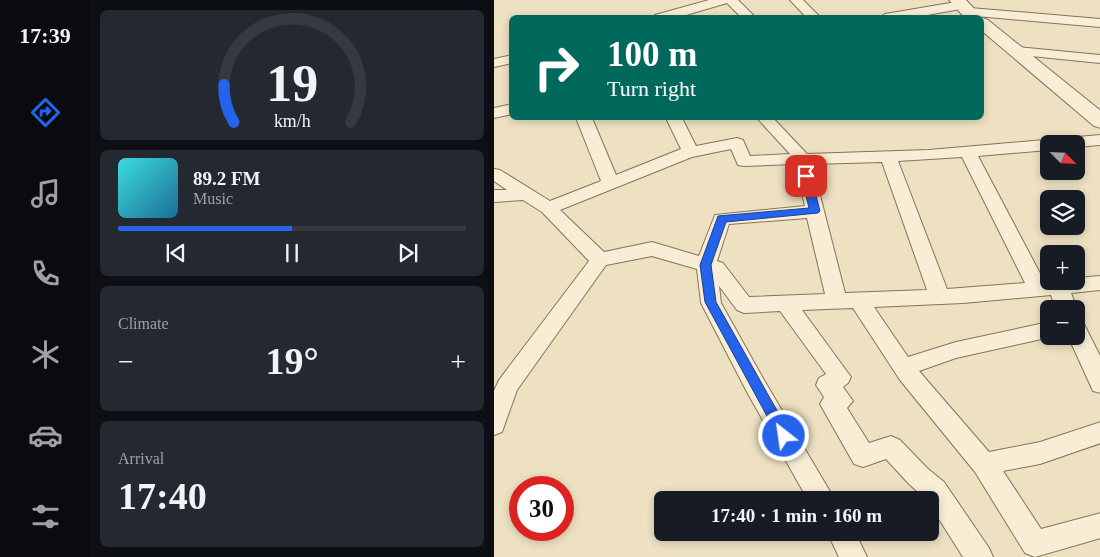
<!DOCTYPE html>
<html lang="en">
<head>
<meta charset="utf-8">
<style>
	body { margin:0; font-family:"Times New Roman",serif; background:#242831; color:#f1f3f6; height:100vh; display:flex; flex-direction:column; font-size:19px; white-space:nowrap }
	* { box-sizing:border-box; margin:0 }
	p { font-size:16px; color:#9ea1a6 }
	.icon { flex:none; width:28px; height:28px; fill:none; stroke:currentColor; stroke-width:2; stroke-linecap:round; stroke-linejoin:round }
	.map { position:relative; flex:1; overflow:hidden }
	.sheet { display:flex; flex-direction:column; gap:10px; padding:10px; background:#0d0f14; width:404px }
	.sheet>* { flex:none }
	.banner { position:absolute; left:15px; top:15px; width:475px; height:105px; border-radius:8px; box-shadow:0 2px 8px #0003; background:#00695c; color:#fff; overflow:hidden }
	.needle { width:32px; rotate:114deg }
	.buttons { position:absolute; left:546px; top:135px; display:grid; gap:10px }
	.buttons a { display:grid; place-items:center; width:45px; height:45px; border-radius:8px; background:#171b24; box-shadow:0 2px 8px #0003; font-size:25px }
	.speed { position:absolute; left:15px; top:476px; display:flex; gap:10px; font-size:25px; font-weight:700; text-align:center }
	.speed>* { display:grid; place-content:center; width:65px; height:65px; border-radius:50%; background:#171b24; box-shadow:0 2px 8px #0003; line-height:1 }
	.speed .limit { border:8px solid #d22; background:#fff; color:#111 }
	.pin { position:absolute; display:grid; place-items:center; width:42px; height:42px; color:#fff; margin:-21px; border-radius:10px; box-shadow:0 2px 8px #0006 }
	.me { position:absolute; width:55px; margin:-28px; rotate:330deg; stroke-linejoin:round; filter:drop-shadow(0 0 4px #0008) }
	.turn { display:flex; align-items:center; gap:18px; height:105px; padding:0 15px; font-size:22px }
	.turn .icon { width:65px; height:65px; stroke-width:2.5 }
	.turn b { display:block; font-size:35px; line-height:42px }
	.big { font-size:38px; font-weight:600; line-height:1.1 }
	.sheet .card { flex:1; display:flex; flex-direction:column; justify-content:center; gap:8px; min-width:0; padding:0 18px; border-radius:8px; background:#242831 }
	.sheet .dial { align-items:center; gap:0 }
	.dial svg { height:130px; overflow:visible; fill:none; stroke:#363941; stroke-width:7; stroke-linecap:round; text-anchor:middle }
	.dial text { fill:#f1f3f6; stroke:none }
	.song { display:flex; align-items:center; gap:15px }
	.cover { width:60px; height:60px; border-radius:8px; background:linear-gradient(135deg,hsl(180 70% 55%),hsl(200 70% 35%)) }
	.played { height:5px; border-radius:2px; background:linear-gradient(90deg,#2563eb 50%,#363941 50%) }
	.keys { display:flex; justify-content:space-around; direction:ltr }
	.heat { display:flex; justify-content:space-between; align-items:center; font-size:28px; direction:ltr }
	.trip { position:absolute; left:160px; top:491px; width:285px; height:50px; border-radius:8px; background:#171b24; box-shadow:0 2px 8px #0003; font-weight:600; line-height:50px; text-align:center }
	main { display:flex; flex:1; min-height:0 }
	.tabs { display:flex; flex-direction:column; width:90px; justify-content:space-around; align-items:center; background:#090b0e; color:#9ea1a6 }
	.tabs .icon { width:35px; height:35px }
	.tabs .active { color:#2563eb }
	.tabs b { font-size:22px; color:#f1f3f6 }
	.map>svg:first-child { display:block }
</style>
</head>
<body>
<main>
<nav class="tabs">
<b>17:39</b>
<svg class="icon active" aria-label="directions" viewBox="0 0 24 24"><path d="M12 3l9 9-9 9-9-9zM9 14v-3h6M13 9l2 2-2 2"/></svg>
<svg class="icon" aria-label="music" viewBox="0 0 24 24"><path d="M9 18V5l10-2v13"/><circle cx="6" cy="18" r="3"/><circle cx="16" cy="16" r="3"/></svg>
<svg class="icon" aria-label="phone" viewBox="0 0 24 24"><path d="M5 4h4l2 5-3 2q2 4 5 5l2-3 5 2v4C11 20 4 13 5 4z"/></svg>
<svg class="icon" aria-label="climate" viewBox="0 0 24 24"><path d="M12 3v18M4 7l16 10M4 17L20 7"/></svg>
<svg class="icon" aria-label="car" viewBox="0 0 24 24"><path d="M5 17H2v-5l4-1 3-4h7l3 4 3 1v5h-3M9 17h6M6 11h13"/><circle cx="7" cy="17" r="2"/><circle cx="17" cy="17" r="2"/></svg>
<svg class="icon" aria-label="filters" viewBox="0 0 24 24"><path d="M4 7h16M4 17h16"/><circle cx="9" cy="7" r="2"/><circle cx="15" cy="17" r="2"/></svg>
</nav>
<section class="sheet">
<div class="card dial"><svg viewBox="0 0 100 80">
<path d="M14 69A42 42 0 1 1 86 69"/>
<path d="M14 69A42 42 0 0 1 8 46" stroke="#2563eb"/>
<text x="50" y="56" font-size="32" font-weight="700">19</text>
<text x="50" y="72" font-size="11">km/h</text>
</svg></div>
<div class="card">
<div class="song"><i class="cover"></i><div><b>89.2 FM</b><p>Music</p></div></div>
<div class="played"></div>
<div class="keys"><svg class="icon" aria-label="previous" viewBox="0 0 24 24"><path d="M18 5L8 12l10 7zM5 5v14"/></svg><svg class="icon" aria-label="pause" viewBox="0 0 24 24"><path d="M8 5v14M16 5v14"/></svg><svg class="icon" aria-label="next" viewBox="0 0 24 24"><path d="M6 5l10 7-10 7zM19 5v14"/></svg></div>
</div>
<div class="card"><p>Climate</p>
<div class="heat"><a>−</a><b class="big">19°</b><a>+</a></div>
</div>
<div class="card"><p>Arrival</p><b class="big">17:40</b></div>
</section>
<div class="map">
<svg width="607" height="557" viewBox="0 0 607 557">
	<rect width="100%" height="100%" fill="#ede1c2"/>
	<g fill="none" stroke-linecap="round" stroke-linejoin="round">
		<defs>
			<g id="minor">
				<polygon points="215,0 244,0 262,18 248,18 233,3 182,18 160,18 161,15"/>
				<polygon points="296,0 309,0 327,18 313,18"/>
				<polygon points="468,1 472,2 474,5 472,8 417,18 385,18 391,14"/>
				<polygon points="476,8 607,19 607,27 471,15 470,12"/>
				<polygon points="523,47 607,55 607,63 518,54 516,51"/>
				<polygon points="18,55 18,63 0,67 0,59"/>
				<polygon points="18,104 18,114 0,118 0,108"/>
				<path d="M82 118H98L122 175 187 149 172 118H188L202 146 243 138 249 140 256 156 296 154 263 118H279L313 154 435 150 607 135V145L582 147V144H555V150L484 156 550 281H582V278L607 276V290L577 293 583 309 582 311V309H562L557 295 469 303 380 307 414 357 462 342 555 322V336H561L462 358 425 371 495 452 546 442 607 422V443L546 464 509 471 547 529 607 513V538L541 557 531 553 481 472 406 380 359 308 308 310 357 377 354 383 349 387 359 401 353 408 375 443 397 436 406 440 433 468 450 482 495 548 499 557H469L436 505V500H433L415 484 392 459 369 467 360 464 326 404 330 397 322 385 325 378 332 374 286 311 250 313 243 310 225 286 227 303 270 380 341 500H314L254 394 207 303 203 269 158 256 112 265 23 390 8 432 0 435V391L5 380 95 261 48 212 29 200 0 202V190H13L0 181V169L6 170 56 201 107 181ZM237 149 244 165 250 166 301 164 311 206 221 215 205 256 158 242 110 252 66 210 198 157ZM468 157 531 283 453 289 404 161ZM388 162 433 290 351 293 318 164ZM313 218 331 294 255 297 229 263 223 261 235 224Z"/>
				<polygon points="582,322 590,324 607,358 607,393 599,391 574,336 582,336"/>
				<polygon points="333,532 361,532 373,557 345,557"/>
			</g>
			<polygon id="tertiary" points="455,0 472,0 489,18 494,20 607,111 607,128 600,126 488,31 488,18 471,18"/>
		</defs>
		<!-- minor casing -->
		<use href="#minor" stroke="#86725a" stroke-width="2"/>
		<!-- tertiary casing -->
		<use href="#tertiary" stroke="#86725a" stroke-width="2"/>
		<!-- minor -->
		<use href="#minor" fill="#f8eed5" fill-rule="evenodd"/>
		<!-- tertiary -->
		<use href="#tertiary" fill="#f8eed5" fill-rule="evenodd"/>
	</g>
	<!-- route -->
	<polygon fill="#2563eb" stroke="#184099" points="309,173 315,173 317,176 326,211 324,213 232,222 217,265 222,302 295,432 297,436 295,440 290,442 286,440 211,302 206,265 224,216 315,208 307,176"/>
</svg>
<div class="buttons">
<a><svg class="needle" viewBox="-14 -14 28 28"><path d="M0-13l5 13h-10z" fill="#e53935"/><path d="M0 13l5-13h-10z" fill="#9ea1a6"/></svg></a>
<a><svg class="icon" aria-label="layers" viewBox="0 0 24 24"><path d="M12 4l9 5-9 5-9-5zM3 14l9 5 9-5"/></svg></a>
<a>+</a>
<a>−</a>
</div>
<div class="speed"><div class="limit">30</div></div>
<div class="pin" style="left:312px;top:176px;background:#d93025"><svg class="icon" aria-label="arrive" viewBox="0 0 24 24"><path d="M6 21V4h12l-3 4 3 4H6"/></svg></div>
<svg class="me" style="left:290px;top:436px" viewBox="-20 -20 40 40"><circle r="17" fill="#2563eb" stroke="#fff" stroke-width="3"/><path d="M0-11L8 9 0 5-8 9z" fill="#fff"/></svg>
<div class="trip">17:40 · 1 min · 160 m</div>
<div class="banner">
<div class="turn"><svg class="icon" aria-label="right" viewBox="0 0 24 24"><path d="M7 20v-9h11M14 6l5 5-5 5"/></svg><div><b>100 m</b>Turn right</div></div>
</div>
</div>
</main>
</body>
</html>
